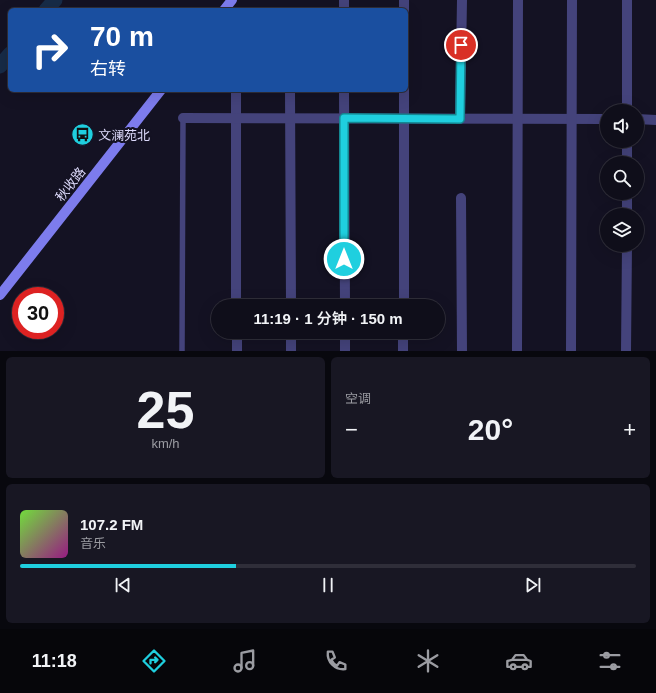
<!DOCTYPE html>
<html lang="zh">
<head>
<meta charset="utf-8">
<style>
	body { margin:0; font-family:Arial,"Noto Sans SC",sans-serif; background:#181723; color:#f1f3f6; height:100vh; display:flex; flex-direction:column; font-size:15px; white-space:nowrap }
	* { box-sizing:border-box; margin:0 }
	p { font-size:13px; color:#9b9ca2 }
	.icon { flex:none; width:22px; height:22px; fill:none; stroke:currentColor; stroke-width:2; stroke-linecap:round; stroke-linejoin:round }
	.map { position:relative; height:351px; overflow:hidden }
	.drawer { display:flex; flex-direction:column; gap:6px; padding:6px; background:#08080e; flex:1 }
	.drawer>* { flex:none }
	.hud { position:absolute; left:8px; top:8px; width:400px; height:84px; border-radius:6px; box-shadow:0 4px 16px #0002,0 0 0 1px #2f2e39; background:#1a4fa0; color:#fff; overflow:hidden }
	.controls { position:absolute; left:600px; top:104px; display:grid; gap:8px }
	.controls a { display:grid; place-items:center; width:44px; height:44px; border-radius:50%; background:#0f0e1a; box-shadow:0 4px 16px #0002,0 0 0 1px #2f2e39; font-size:20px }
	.speed { position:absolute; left:12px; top:287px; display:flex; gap:8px; font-size:20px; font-weight:700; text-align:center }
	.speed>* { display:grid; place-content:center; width:52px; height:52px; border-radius:50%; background:#0f0e1a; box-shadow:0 4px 16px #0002,0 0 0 1px #2f2e39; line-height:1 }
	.speed .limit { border:6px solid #d22; background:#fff; color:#111 }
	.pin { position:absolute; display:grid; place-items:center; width:34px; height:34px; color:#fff; margin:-17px; border:2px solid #fff; border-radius:50%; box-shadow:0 1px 4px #0007 }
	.me { position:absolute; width:44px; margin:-22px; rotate:0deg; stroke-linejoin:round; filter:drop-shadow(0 0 3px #0008) }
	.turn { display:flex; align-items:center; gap:14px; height:84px; padding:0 16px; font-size:18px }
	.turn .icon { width:52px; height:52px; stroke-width:2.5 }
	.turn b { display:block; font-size:28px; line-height:34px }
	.big { font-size:30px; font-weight:600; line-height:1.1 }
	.drawer .widget { flex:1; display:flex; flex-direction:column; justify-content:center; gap:6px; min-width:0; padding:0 14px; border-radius:6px; background:#181723 }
	.drawer .dial { align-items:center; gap:0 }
	.dial b { font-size:52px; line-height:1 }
	.song { display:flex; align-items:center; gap:12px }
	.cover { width:48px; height:48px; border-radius:6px; background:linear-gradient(135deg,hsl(100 70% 55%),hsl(310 70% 35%)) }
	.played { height:4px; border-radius:2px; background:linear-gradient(90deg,#1fcfdf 35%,#2f2e39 35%) }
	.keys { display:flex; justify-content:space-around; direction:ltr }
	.heat { display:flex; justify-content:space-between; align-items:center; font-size:22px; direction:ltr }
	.drawer .tiles { flex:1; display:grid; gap:6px; grid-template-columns:1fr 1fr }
	.widget:last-child { grid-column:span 2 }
	.trip { position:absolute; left:211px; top:299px; width:234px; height:40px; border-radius:20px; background:#0f0e1a; box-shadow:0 4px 16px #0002,0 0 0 1px #2f2e39; font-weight:600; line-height:40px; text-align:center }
	.tabs { display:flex; height:64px; justify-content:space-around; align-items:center; background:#06060a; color:#9b9ca2 }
	.tabs .icon { width:28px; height:28px }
	.tabs .current { color:#1fcfdf }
	.tabs b { font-size:18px; color:#f1f3f6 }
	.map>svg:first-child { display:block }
</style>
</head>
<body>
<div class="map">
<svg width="656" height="351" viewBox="0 0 656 351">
	<rect width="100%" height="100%" fill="#141223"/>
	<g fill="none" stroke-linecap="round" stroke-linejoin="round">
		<!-- canal -->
		<g stroke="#172b47" stroke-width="15">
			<polyline points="46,10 55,0"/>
			<polyline points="0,66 10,54"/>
		</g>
		<!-- lane -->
		<polyline stroke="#44437b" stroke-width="5.5" points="182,351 183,118"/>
		<!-- street -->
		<g stroke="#44437b" stroke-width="10">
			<polyline points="344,0 344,10"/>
			<polyline points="404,10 404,0"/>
			<polyline points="236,90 236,306"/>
			<polyline points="290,90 291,306"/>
			<polyline points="344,90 345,306"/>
			<polyline points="627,111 627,0"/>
			<polyline points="183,118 607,119"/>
			<polyline points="460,119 462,0"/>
			<polyline points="637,119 656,120"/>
			<polyline points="627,163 627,141"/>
			<polyline points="461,198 462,351"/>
			<polyline points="627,215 627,193"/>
			<polyline points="404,306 404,90"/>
			<polyline points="237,332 237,351"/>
			<polyline points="291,332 291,351"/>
			<polyline points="345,332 345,351"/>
			<polyline points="403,351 403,332"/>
			<polyline points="517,351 518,0"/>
			<polyline points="571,351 572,0"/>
			<polyline points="626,351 627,245"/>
		</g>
		<!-- secondary -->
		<g stroke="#7d7ced" stroke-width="10">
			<polyline points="224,10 232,0"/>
			<polyline points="0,295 161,90"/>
		</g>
	</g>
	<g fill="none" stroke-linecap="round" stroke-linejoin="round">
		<defs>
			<polyline id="route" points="344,259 344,118 460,119 461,45"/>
		</defs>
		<!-- route casing -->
		<use href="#route" stroke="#148791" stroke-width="10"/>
		<!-- route -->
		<use href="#route" stroke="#1fcfdf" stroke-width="7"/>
	</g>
	<!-- icons -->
	<defs>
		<symbol id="bus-disc" viewBox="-11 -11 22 22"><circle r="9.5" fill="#1fcfdf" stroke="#141223"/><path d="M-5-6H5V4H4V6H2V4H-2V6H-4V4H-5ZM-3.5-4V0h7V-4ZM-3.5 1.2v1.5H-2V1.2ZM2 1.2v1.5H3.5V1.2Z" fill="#111"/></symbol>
	</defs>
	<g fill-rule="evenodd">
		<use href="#bus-disc" x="70" y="122" width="25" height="25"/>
	</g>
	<g text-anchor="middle" stroke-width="4" stroke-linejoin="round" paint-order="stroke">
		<!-- poi labels -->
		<g font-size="13" fill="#dcd9fa" stroke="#141223" text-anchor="start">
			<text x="98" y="140">文澜苑北</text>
		</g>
		<!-- street labels -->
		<g font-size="13" fill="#dcd9fa" stroke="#141223">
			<text transform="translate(70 184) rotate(-52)" y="5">秋收路</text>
		</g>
	</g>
</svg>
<div class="controls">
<a><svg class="icon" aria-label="sound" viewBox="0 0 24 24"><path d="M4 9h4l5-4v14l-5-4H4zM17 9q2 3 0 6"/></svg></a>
<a><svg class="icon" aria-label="search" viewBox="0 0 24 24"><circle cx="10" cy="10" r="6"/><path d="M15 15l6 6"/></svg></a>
<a><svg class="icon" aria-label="layers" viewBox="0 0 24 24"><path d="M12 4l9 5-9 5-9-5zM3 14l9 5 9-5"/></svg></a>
</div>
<div class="speed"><div class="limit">30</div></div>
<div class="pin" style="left:461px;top:45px;background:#d93025"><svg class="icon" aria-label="arrive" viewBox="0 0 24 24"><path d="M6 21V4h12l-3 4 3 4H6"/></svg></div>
<svg class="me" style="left:344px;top:259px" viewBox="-20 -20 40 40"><circle r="17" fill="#1fcfdf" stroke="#fff" stroke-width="3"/><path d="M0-11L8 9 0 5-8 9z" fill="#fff"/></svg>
<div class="trip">11:19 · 1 分钟 · 150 m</div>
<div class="hud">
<div class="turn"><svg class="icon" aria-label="right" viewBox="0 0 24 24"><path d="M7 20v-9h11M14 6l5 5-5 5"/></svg><div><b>70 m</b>右转</div></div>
</div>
</div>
<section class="drawer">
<div class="tiles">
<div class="widget dial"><b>25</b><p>km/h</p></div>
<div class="widget"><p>空调</p>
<div class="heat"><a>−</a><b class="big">20°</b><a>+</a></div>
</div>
<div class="widget">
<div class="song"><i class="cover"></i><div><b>107.2 FM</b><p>音乐</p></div></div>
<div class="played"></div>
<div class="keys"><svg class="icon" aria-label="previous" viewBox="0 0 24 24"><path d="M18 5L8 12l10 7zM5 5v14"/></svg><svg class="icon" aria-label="pause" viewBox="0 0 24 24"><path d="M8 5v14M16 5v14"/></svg><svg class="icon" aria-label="next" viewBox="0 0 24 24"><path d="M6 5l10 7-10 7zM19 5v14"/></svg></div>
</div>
</div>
</section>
<nav class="tabs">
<b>11:18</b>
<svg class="icon current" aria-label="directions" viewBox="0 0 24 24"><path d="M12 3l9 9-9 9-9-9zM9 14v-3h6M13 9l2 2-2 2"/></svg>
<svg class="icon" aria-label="music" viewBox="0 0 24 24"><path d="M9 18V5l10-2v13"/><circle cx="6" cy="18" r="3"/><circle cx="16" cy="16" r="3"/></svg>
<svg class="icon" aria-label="phone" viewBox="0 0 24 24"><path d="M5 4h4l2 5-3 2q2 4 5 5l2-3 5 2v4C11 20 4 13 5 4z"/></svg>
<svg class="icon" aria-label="climate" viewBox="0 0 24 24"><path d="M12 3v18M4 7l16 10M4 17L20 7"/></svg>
<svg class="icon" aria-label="car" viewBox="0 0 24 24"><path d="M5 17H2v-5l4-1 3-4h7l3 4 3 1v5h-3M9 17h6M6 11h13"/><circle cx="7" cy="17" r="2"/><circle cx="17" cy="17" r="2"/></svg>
<svg class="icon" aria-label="filters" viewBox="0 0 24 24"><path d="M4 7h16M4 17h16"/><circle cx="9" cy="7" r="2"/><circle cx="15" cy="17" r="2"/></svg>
</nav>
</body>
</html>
